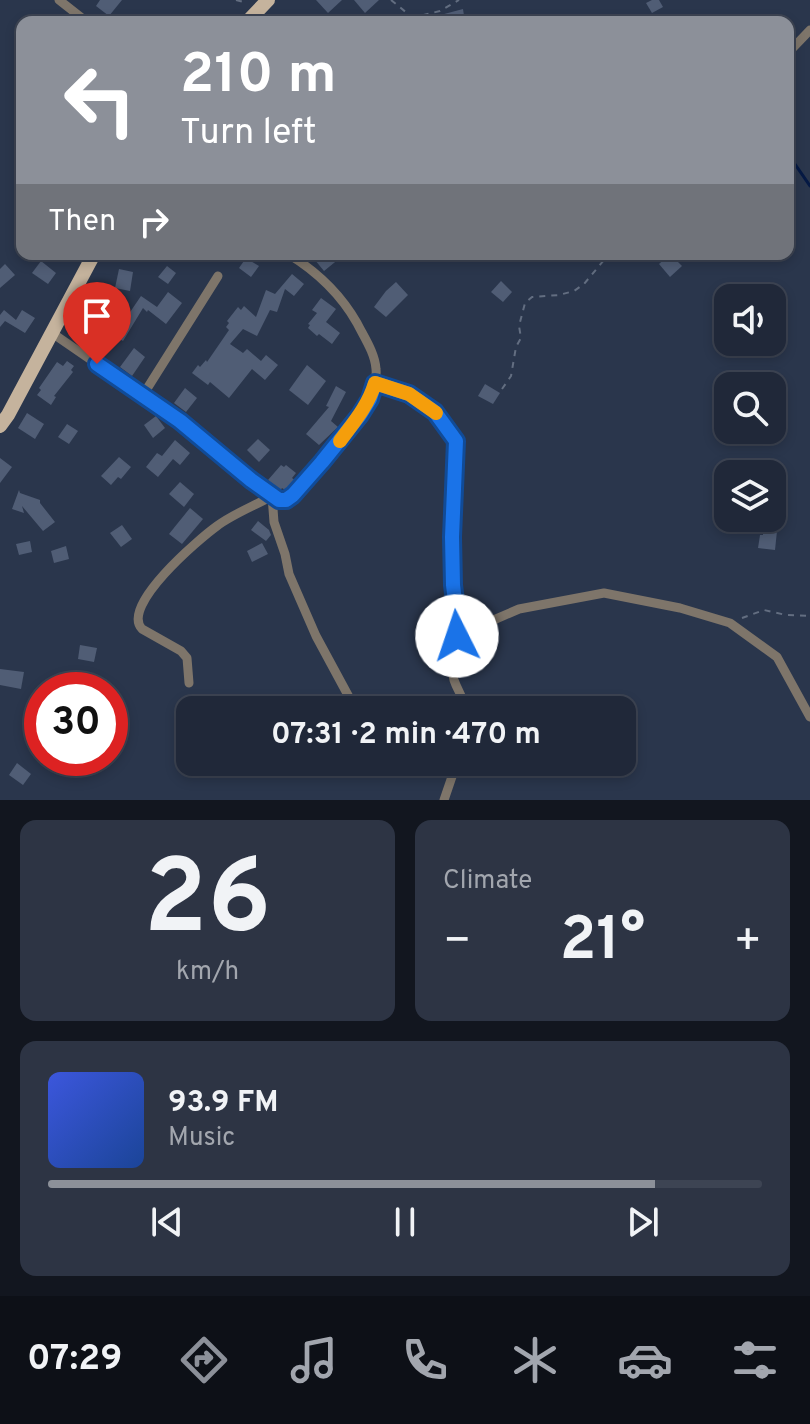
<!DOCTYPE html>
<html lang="en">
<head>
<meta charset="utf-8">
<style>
	body { margin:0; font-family:Overpass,sans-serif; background:#2d3444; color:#f1f3f6; height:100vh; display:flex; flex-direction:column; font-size:30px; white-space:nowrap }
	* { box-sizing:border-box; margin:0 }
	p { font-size:26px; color:#a2a6ae }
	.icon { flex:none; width:44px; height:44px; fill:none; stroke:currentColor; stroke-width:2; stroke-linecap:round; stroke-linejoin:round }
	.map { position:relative; height:800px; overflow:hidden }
	.panel { display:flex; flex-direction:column; gap:20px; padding:20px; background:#12161f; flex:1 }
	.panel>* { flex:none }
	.guide { position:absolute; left:16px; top:16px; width:778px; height:244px; border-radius:16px; box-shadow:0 4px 12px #0003,0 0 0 2px #3d4453; background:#8c9099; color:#fff; overflow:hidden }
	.buttons { position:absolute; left:714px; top:284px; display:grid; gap:16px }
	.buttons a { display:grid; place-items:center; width:72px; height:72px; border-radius:16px; background:#202839; box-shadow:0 4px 12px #0003,0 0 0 2px #3d4453; font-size:40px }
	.speed { position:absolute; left:24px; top:672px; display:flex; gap:16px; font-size:40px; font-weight:700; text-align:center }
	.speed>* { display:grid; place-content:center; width:104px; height:104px; border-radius:50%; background:#202839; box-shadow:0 4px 12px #0003,0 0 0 2px #3d4453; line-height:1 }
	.speed .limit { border:12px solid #d22; background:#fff; color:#111 }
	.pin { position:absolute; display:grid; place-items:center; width:68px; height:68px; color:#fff; margin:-82px -34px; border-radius:50% 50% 50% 0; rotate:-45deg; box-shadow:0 0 8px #0007 }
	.pin .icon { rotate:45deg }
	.me { position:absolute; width:88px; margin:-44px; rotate:356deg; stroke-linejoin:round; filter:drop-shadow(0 0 6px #0008) }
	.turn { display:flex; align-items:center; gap:28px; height:168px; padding:0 32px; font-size:36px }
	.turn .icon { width:104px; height:104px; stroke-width:2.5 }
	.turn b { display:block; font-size:56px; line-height:68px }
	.then { display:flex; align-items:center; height:76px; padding:0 32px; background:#0003; gap:16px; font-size:30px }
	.big { font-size:60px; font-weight:700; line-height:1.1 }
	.panel .card { flex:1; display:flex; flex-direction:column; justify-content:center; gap:12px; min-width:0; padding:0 28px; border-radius:16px; background:#2d3444 }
	.panel .dial { align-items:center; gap:0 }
	.dial b { font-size:104px; line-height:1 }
	.song { display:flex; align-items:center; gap:24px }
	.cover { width:96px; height:96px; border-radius:12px; background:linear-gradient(135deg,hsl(230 70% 55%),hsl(220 70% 35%)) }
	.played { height:8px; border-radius:4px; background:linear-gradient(90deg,#8c9099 85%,#3d4453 85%) }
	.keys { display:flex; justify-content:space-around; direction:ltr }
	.heat { display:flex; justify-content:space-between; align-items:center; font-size:44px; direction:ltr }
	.panel .tiles { flex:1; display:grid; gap:20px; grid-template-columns:1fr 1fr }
	.card:last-child { grid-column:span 2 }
	.trip { position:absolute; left:176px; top:696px; width:460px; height:80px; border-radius:16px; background:#202839; box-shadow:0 4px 12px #0003,0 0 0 2px #3d4453; font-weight:700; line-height:80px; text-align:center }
	.menu { display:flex; height:128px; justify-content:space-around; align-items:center; background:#0d1017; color:#a2a6ae }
	.menu .icon { width:56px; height:56px }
	.menu .selected { color:#8c9099 }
	.menu b { font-size:36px; color:#f1f3f6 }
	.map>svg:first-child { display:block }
</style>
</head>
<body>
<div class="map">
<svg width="810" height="800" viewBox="0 0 810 800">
	<rect width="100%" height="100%" fill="#2a364c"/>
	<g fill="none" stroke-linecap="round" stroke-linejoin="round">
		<!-- stream -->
		<polyline stroke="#051944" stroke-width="3" points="788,154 810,186"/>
	</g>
	<!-- building -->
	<g fill="#505d75">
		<polygon points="100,0 122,0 109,16 96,6"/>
		<polygon points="316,0 342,0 328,13"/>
		<polygon points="354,0 379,0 365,13"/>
		<polygon points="652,0 659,0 663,7 652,13 646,3"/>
		<polygon points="463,9 465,22 430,22 429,18"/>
		<polygon points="310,254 345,254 324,271"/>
		<polygon points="670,254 682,266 670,277 659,264"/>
		<polygon points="246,258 259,266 251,277 239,268"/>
		<polygon points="41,261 56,273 48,284 32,273"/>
		<polygon points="5,264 15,275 0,288 0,269"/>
		<polygon points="167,266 176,273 168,284 158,277"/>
		<polygon points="119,269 133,272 130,291 115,288"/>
		<polygon points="292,274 304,284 294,296 285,289 277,312 270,310 257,336 243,329 230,344 243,353 247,349 261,361 266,355 278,365 265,380 252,369 229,398 210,382 208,385 192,373 198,365 200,367 206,360 207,362 229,330 226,327 229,323 227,321 238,307 241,310 244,306 256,317 266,290 275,294"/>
		<polygon points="501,281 512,292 503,302 491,292"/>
		<polygon points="396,282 408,295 386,317 374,307 386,291"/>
		<polygon points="168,292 182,303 166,324 148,310 147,312 143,308 123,341 95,325 108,302 126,312 124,321 141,296 157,307"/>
		<polygon points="321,298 336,309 326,322 340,333 332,344 319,334 317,336 308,328 310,325 308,324 317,313 312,310"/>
		<polygon points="4,310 16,320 22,310 35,318 25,333 5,321 0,327 0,315"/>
		<polygon points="134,348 145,357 132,376 120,367"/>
		<polygon points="67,361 74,366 71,370 73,372 54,396 56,397 51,405 37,395 41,390 39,388 57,362 63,366"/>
		<polygon points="307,365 326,381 308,405 289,390"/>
		<polygon points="485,384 500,393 493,404 478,396"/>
		<polygon points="336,386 346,392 331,421 338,427 319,445 306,434 329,407 326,406"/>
		<polygon points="185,388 197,398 186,412 174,403"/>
		<polygon points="27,413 44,424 35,439 18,428"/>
		<polygon points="156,416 165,428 153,438 144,425"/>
		<polygon points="67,424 78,431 69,444 58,437"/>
		<polygon points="258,439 270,450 259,462 247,450"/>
		<polygon points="175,440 190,453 180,465 173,459 158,477 146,467 157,453 162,456"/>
		<polygon points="119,457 131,467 121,479 118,477 111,485 101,476"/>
		<polygon points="0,458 12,467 0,483"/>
		<polygon points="281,465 284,467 286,465 296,473 292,478 296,481 288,489 285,490 282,488 280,491 268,480"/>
		<polygon points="180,482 194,494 184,507 169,494"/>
		<polygon points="19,490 20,493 40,500 40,503 55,522 43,531 22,506 24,513 12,509"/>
		<polygon points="190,508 203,519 182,544 169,534"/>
		<polygon points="258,521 269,530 271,535 266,541 251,530"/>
		<polygon points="122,525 132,539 121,547 110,533"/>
		<polygon points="763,530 777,531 775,550 758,548 760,535 763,535"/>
		<polygon points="30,541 32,552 19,555 16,544"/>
		<polygon points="262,543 268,554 252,562 247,551"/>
		<polygon points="66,546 69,559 54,563 51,551"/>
		<polygon points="80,645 97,648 94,662 78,659"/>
		<polygon points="0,669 24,672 21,689 0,685"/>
		<polygon points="17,763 31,774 23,785 9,775"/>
	</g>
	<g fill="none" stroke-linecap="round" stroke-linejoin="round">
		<!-- path -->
		<g stroke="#636e81" stroke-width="2" stroke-dasharray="6 6" stroke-linecap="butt">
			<polyline points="236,0 247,3"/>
			<polyline points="391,0 418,22"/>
			<polyline points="411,18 440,11 459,0"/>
			<polyline points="502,389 511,376 516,347 521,338 519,326 525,303 532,297 559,295 574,291 584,284 609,254"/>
			<polyline points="742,618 764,610 786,615 810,616"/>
		</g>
		<!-- minor -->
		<g stroke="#7e756a" stroke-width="9">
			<polyline points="59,0 87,22"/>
			<polyline points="788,53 810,30"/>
			<path d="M52 333 180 421 276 499 282 500 293 495C317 468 380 406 376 369 375 353 364 337 357 323 341 295 316 271 288 254"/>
			<polyline points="375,383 409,394 435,412 456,441 452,537 453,585 455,601 464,617 475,624 489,622 519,609 604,593 680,608 730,623 777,657 810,717"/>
			<polyline points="143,395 218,276"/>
			<path d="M464 617C457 638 448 658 454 680 458 692 464 697 465 710"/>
			<path d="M189 683 187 658 181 651 142 629C120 606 199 539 217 526 233 514 254 506 272 496L274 522 285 554 289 574 316 636 356 710"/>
			<polyline points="444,800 457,762"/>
		</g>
		<!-- primary -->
		<g stroke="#c5b39d" stroke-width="14">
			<polyline points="247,22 268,0"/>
			<polyline points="0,426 8,415 94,254"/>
		</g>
	</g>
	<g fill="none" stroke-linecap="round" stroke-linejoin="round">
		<defs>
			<polyline id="route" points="97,364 180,421 251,480 279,500 286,500 293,495 322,462 360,415 370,399 375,383 409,394 435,412 456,441 452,537 453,585 455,601 464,617 457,636"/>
		</defs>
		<!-- route casing -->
		<use href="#route" stroke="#114b97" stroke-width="20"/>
		<!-- route -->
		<use href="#route" stroke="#1a73e8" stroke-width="14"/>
		<!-- slow -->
		<path stroke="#f59e0b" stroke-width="14" d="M340 441C354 422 368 406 375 383L409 394 436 413"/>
	</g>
</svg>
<div class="buttons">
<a><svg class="icon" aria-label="sound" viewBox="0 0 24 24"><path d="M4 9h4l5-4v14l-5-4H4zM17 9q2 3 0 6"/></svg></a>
<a><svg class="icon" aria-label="search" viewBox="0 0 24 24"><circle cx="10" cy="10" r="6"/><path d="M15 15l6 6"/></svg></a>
<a><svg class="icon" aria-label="layers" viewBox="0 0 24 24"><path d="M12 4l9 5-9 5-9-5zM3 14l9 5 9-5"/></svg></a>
</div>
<div class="speed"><div class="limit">30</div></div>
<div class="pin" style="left:97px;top:364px;background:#d93025"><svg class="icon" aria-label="arrive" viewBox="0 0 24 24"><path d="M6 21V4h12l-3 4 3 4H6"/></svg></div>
<svg class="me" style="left:457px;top:636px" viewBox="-20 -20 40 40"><circle r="19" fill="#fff"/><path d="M0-13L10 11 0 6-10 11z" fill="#1a73e8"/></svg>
<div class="trip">07:31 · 2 min · 470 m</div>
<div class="guide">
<div class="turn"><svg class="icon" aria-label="left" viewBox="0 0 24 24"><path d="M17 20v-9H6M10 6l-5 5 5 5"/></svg><div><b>210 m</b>Turn left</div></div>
<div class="then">Then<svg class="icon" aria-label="right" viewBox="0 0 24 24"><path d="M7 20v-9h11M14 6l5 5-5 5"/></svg></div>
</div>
</div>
<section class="panel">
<div class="tiles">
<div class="card dial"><b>26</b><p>km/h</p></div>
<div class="card"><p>Climate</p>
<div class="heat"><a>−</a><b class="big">21°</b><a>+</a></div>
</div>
<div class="card">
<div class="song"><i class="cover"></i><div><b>93.9 FM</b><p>Music</p></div></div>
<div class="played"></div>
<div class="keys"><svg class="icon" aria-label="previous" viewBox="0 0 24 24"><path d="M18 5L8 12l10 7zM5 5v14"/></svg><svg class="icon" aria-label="pause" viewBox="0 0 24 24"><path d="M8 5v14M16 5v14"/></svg><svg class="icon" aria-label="next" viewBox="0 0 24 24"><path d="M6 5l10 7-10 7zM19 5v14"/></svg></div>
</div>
</div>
</section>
<nav class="menu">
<b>07:29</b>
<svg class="icon selected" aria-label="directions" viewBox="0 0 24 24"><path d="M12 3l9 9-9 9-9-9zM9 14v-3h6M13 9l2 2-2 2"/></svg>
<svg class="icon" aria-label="music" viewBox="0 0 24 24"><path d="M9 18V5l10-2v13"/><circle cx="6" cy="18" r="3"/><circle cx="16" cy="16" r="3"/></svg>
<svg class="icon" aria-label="phone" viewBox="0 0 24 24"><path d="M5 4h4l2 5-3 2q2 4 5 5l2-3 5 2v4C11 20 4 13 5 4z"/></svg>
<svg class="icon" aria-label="climate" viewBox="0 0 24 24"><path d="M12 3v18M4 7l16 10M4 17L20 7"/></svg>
<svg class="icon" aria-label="car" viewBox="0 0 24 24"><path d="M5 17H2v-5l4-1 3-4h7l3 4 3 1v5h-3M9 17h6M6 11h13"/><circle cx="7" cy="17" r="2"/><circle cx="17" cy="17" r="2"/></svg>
<svg class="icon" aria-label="filters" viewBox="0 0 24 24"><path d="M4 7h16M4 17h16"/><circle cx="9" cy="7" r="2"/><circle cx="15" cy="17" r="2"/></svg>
</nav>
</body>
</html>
